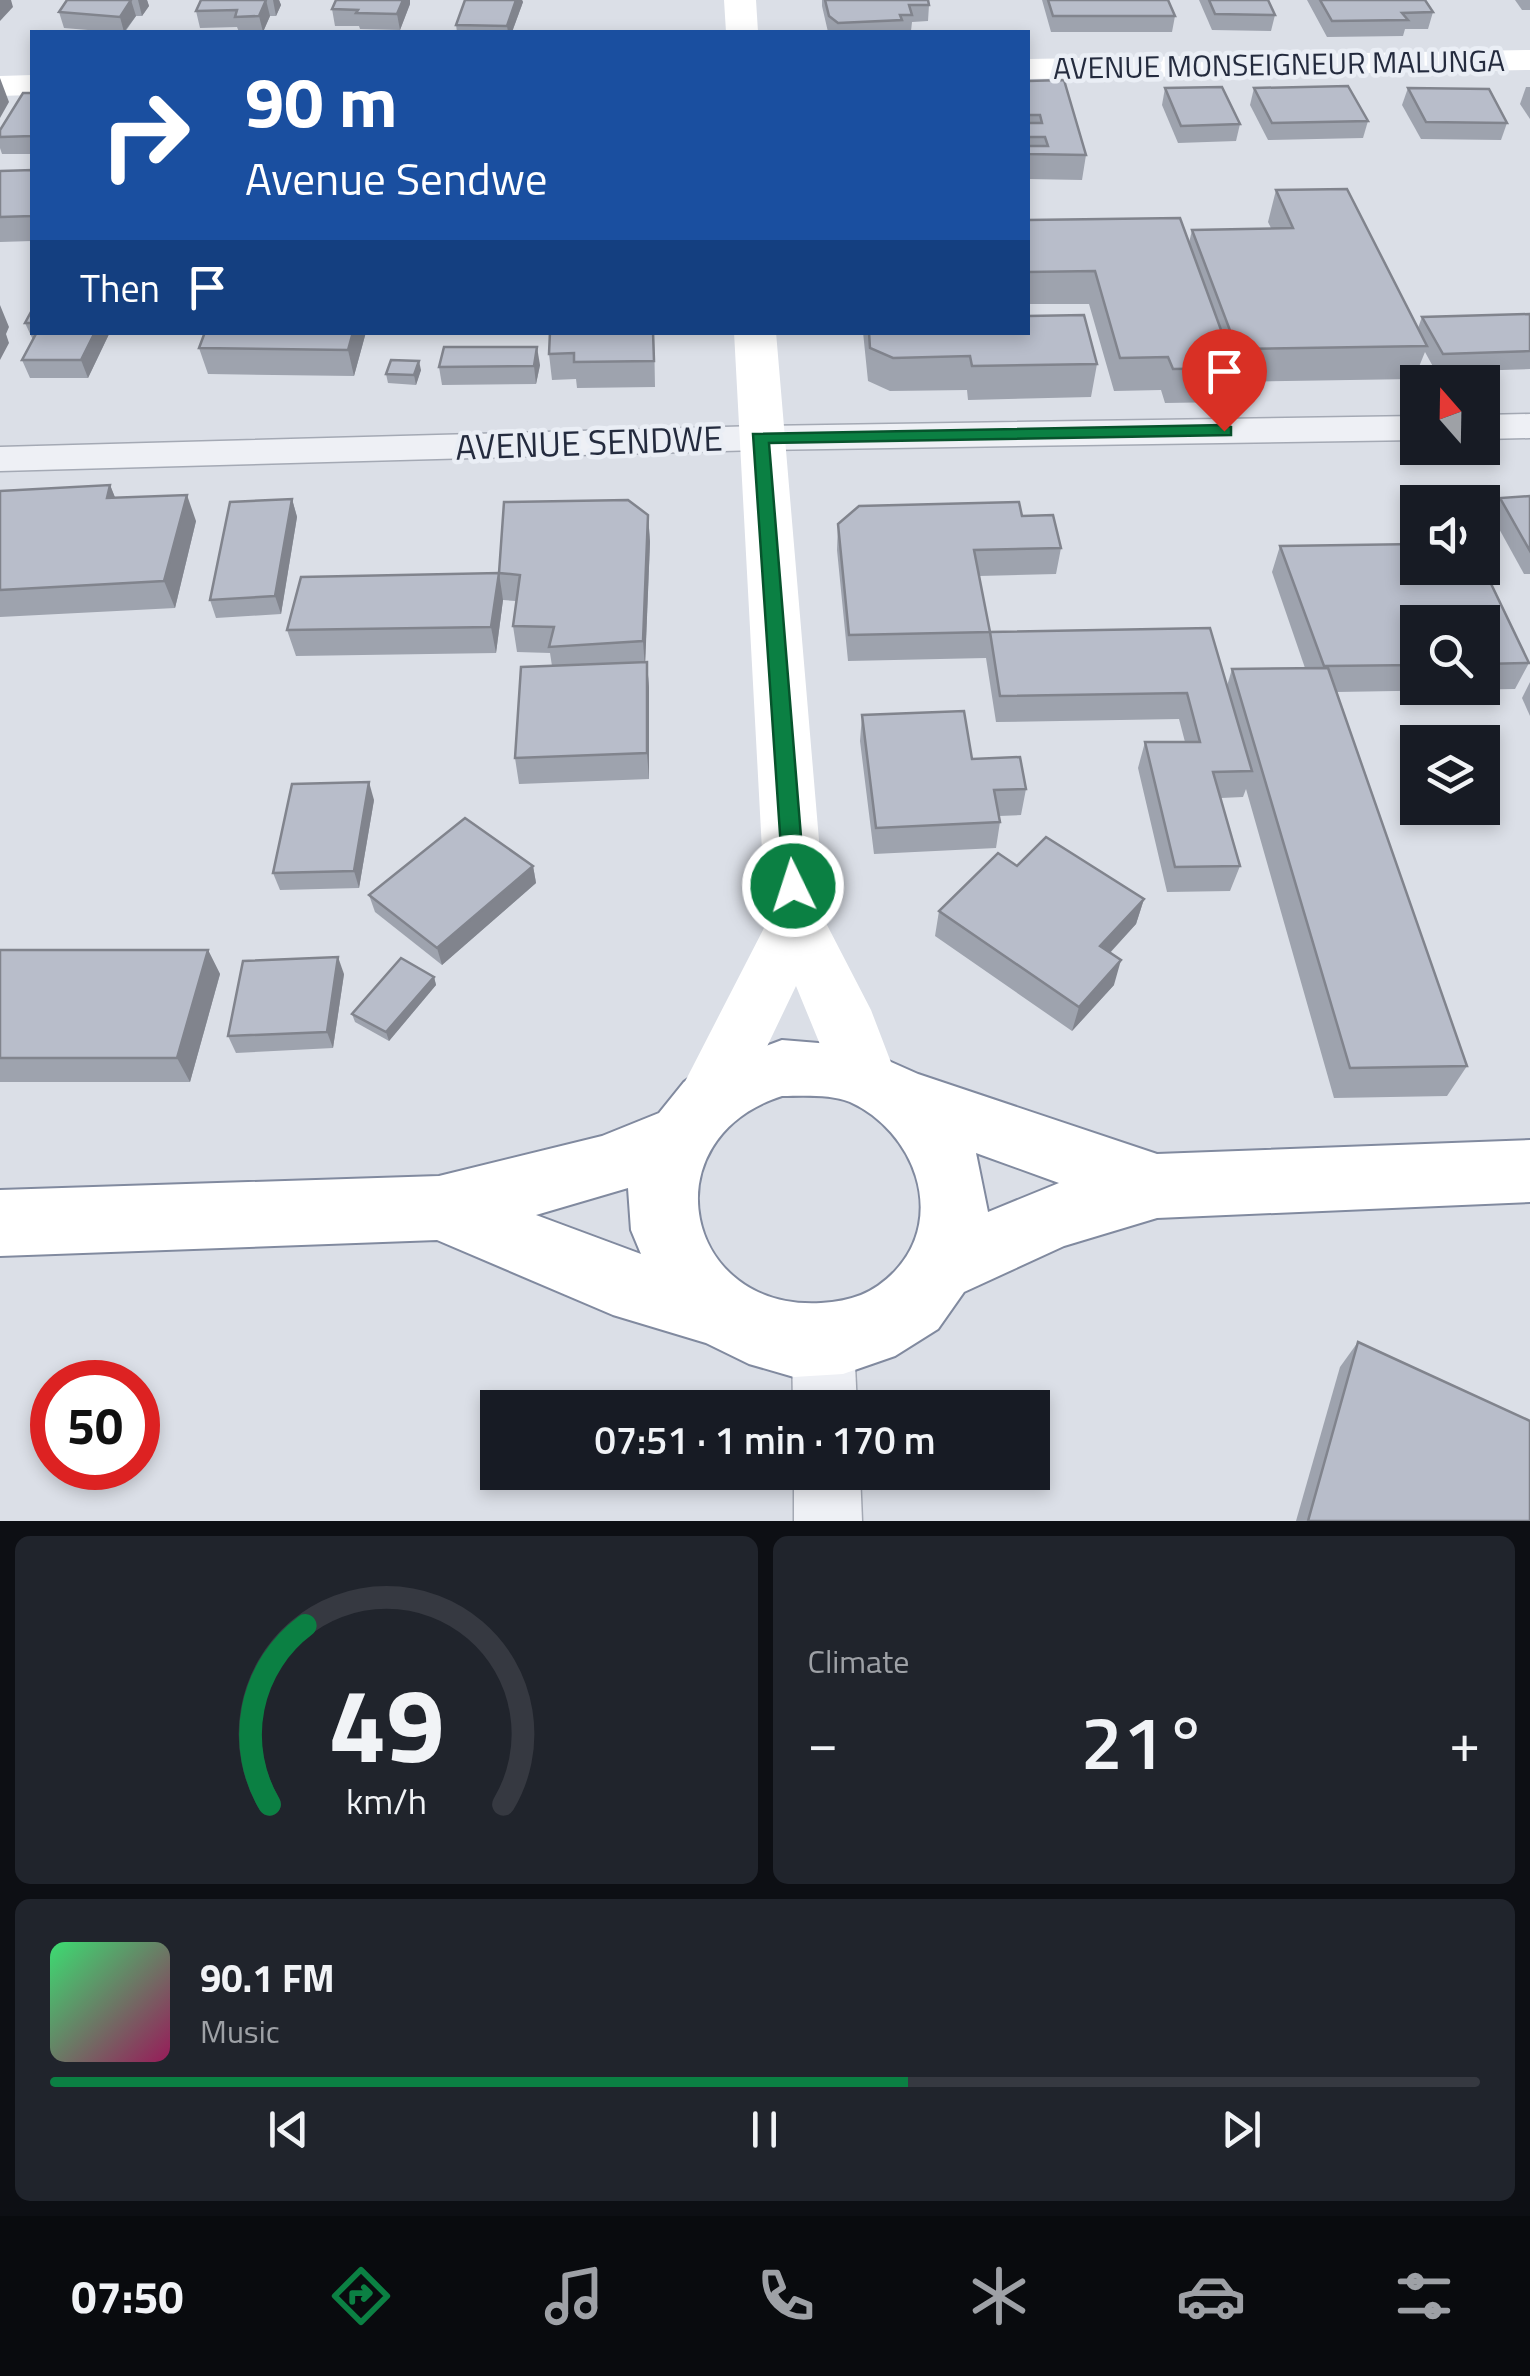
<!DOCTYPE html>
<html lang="en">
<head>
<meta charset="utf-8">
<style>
	body { margin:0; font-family:"Titillium Web",sans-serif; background:#20242c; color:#f1f3f6; height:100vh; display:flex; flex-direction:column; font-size:38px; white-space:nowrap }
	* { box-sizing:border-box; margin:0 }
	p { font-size:32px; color:#9ea1a6 }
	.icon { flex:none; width:55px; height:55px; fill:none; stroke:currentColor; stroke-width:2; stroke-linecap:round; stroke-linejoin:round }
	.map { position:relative; height:1521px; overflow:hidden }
	.panel { display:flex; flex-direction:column; gap:15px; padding:15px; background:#0d0f14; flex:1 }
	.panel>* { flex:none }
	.guide { position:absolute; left:30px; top:30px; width:1000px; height:305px; border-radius:0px; box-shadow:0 5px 15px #0003; background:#1a4fa0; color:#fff; overflow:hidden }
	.needle { width:65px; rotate:340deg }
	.controls { position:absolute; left:1400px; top:365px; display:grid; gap:20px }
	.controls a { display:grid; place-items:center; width:100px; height:100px; border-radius:0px; background:#171b24; box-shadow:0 5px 15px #0003; font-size:50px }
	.speed { position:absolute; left:30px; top:1360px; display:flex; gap:20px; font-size:50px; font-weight:700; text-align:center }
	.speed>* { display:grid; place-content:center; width:130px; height:130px; border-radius:50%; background:#171b24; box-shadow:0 5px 15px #0003; line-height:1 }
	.speed .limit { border:15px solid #d22; background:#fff; color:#111 }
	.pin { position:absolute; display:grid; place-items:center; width:85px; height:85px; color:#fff; margin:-102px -42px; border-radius:50% 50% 50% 0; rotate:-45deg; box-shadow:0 0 10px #0007 }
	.pin .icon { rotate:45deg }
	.me { position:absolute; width:110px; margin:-55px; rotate:356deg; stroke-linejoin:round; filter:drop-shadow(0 0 8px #0008) }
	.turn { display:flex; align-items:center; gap:35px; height:210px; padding:0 50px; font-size:45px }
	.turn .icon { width:130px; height:130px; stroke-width:2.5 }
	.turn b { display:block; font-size:70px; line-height:85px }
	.then { display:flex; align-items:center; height:95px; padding:0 50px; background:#0003; gap:20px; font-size:38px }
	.big { font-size:75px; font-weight:600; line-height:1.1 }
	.panel .card { flex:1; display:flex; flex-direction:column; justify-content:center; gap:15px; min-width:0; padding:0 35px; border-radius:15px; background:#20242c }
	.panel .dial { align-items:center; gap:0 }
	.dial svg { height:260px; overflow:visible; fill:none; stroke:#363941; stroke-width:7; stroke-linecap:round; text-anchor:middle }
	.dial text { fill:#f1f3f6; stroke:none }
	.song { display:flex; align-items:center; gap:30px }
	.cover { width:120px; height:120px; border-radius:15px; background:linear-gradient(135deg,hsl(140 70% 55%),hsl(330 70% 35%)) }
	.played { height:10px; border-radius:5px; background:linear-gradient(90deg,#0b8043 60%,#363941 60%) }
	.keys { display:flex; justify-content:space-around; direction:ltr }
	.heat { display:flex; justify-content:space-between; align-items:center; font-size:55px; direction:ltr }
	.panel .tiles { flex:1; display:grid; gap:15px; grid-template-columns:1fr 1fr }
	.card:last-child { grid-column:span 2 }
	.trip { position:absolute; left:480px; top:1390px; width:570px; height:100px; border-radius:0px; background:#171b24; box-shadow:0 5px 15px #0003; font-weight:600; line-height:100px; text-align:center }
	.menu { display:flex; height:160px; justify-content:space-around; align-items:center; background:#090b0e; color:#9ea1a6 }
	.menu .icon { width:70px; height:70px }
	.menu .selected { color:#0b8043 }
	.menu b { font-size:45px; color:#f1f3f6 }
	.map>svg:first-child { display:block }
</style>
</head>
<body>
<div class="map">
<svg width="1530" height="1521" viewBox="0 0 1530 1521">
	<rect width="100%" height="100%" fill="#dbdfe7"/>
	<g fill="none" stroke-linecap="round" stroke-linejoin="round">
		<defs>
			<g id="street">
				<polygon points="1530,414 1530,438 1482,439 1482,415"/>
				<polygon points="1418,416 1418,440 759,450 0,471 0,447 759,426"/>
				<polygon points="823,1312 845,1321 854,1343 857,1408 793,1408 792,1343 801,1321"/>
				<polygon points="794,1472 860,1472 862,1521 794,1521"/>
			</g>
			<path id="highway" d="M782 1040 855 1046 918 1074 1157 1154 1530 1140V1202L1157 1218 1064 1246 964 1292 938 1329 895 1356 843 1374 794 1377 749 1364 706 1343 613 1315 437 1240 0 1256V1190L439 1176 602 1136 659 1113 684 1082 701 1070ZM782 1096C803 1096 830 1094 850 1102 914 1131 947 1216 895 1271 873 1294 851 1301 821 1303 684 1311 648 1139 782 1096ZM976 1153 1059 1183 988 1212ZM628 1188 631 1230 641 1254 536 1215Z"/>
		</defs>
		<!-- street casing -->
		<use href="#street" stroke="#a4a9b4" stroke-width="3"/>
		<!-- highway casing -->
		<use href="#highway" stroke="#818a9f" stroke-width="4"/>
		<!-- street -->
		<use href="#street" fill="#eef0f5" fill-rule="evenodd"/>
		<!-- secondary -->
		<g fill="#fff" fill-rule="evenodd">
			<polygon points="724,0 756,0 758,32 726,32"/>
			<polygon points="1530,50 1530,70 1028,79 1028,59"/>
			<polygon points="32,75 32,95 0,96 0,76"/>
			<polygon points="734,332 776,332 826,923 871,1010 897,1078 888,1098 865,1107 842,1098 796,986 730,1124 707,1132 684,1124 674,1103 766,924"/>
		</g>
		<!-- highway -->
		<use href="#highway" fill="#fff" fill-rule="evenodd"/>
	</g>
	<!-- wall -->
	<g fill="#9ea3ae" fill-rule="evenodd">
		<polygon points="67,0 147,0 149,6 142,16 136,16 125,32 112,32 64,28 59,12"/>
		<polygon points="201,0 309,0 279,0 281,5 276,16 270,16 263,32 239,32 237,27 200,28 196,11"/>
		<polygon points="465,0 522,0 523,2 512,32 457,32 456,25"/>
		<polygon points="822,0 928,0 929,5 928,21 912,22 911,31 901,32 828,32 822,6"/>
		<polygon points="1042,0 1048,0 1175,16 1172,32 1051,32"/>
		<polygon points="1199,0 1268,0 1275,15 1271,31 1212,30"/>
		<polygon points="1307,0 1425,0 1433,12 1428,29 1405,29 1403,36 1327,37"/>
		<polygon points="1515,0 1530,0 1530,10 1522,10"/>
		<polygon points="410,4 400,30 360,29 359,26 335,26 332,9"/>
		<polygon points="1028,81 1086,155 1082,180 1028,179"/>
		<polygon points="1526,87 1530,87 1530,119 1520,104"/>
		<polygon points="1165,88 1240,124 1236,141 1178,143 1162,105"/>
		<polygon points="1254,88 1368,121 1363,138 1268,140 1250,105"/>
		<polygon points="1408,88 1507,123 1501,140 1421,139 1402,105"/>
		<polygon points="32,93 32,154 2,154 0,148 0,130"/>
		<polygon points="32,170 32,241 0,242 0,171"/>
		<polygon points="1276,190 1418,328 1422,317 1530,314 1530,369 1436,372 1425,352 1414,379 1231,382 1226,402 1165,403 1161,390 1114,391 1089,304 1028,304 1028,220 1189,243 1192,230 1271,228 1268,222"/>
		<polygon points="32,310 32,332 110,332 88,378 30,378 22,360 33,340 25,323"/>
		<polygon points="366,332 354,376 208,374 199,348"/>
		<polygon points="550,332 654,332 655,387 577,388 576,379 552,380 549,354"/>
		<polygon points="863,332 1028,332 1097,364 1091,397 968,400 967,390 890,391 868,381"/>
		<polygon points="540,365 536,384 442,385 439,367"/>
		<polygon points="421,370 416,385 388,383 386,374"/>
		<polygon points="110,485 115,498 196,521 175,608 0,617 0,491"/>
		<polygon points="1530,496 1530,574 1524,574 1492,516 1500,498"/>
		<polygon points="292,499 297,517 281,614 216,618 210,600"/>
		<path d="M1019 502 1022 516 1053 515 1061 548 1056 574 979 576 990 632 1210 628 1227 686 1232 669 1305 668 1272 572 1280 546 1418 544V568H1482V565L1529 663 1515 689 1336 692 1467 1066 1447 1096 1334 1098 1246 789 1243 797 1221 798 1240 866 1230 891 1167 892 1138 768 1145 742H1185L1179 719 996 722 986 658 848 661 837 550 838 524 859 506ZM1418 622H1482V688H1418Z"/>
		<polygon points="648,515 650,542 645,662 647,662 649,688 649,779 519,784 515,758 552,666 550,653 517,652 513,626 516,601 503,600 496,653 296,656 287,630 499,573"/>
		<polygon points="1530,682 1530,716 1522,698"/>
		<polygon points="862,715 972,759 1026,789 1021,815 999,816 1000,822 996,848 874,854 860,741"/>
		<polygon points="374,800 359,888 280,890 273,873"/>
		<polygon points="533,866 536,883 442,965 375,912 369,895"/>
		<polygon points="1017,866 1144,899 1136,924 1110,953 1114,985 1072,1031 935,936 939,911"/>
		<polygon points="0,950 208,950 220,974 190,1082 0,1082"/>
		<polygon points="344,974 333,1048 236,1053 228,1036"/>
		<polygon points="434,977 436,985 389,1041 355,1022 352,1014"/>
		<polygon points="1358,1342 1530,1521 1296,1521 1340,1367"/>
	</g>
	<!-- shaded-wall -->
	<g fill="#81848d">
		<polygon points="0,0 11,0 13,7 0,21"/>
		<polygon points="131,0 136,16 124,32 120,17"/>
		<polygon points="138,0 147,0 149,6 142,16"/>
		<polygon points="266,0 270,16 263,32 259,16"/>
		<polygon points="273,0 279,0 281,5 276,16"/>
		<polygon points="403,0 410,0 410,4 400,30 397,14"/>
		<polygon points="516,0 522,0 523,2 512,32 508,32 507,26"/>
		<polygon points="0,78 9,102 0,118"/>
		<polygon points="0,305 9,327 6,334 9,343 0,360"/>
		<polygon points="95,332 110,332 88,378 81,360"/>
		<polygon points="353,332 366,332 354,376 348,350"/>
		<polygon points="537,347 540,365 536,384 534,366"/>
		<polygon points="419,361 421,370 416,385 414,375"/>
		<polygon points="110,485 121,512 107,498"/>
		<polygon points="187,495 196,521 175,608 164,581"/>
		<polygon points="292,499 297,517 281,614 275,596"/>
		<polygon points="648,515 650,542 645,668 643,641"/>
		<polygon points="499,573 503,600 496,653 491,627"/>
		<polygon points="647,662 649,688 649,779 647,753"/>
		<polygon points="369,782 374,800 359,888 354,871"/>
		<polygon points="533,866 536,883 442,965 437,948"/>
		<polygon points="1144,899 1136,924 1093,971 1100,946"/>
		<polygon points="208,950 220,974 190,1082 177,1058"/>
		<polygon points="338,957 344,974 333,1048 327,1032"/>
		<polygon points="1121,960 1114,985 1072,1031 1079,1007"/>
		<polygon points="434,977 436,985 389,1041 386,1032"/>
	</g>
	<!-- building -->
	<g fill="#b8bdca" stroke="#81848d" stroke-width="2.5">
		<polygon points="67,0 131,0 120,17 59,12"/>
		<polygon points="201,0 266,0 259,16 235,17 237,10 196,11"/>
		<polygon points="336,0 403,0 397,14 356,13 358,10 332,9"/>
		<polygon points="465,0 516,0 507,26 456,25"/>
		<polygon points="825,0 928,0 929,5 909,5 912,15 900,15 902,20 838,23 829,16"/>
		<polygon points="1048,0 1168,0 1175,16 1053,16"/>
		<polygon points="1209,0 1268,0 1275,15 1215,14"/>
		<polygon points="1320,0 1425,0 1433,12 1402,13 1408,20 1332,21"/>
		<polygon points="1064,80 1086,155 1028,154 1028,146 1048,146 1045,137 1028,137 1028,123 1042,123 1040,115 1028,115 1028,81"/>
		<polygon points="1348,86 1368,121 1272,123 1254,88"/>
		<polygon points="1222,87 1240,124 1181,126 1165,88"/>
		<polygon points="1408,88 1489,89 1507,123 1426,122"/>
		<polygon points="23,93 32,93 32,136 0,137 0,130"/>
		<polygon points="32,170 32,216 0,217 0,171"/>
		<polygon points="1347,189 1427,346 1237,349 1192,230 1293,228 1276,190"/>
		<polygon points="1180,218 1235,368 1173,369 1168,357 1120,358 1095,271 1028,272 1028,220"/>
		<polygon points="32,310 32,323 25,323"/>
		<polygon points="1530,314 1530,351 1443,354 1422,317"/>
		<polygon points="1084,315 1097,364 972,366 970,356 893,358 870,348 869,332 1028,332 1028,316"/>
		<polygon points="37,332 95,332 81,360 22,360"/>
		<polygon points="205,332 353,332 348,350 199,348"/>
		<polygon points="550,332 653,332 654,361 574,362 574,353 549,354"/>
		<polygon points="444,347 537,347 534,366 439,367"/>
		<polygon points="391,360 419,361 414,375 386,374"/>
		<polygon points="110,485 107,498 187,495 164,581 0,590 0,491"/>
		<polygon points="1530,496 1530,551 1500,498"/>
		<polygon points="292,499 275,596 210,600 230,502"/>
		<polygon points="628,500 648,515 643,641 549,647 554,627 513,626 520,575 499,573 504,502"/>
		<polygon points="1019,502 1022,516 1053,515 1061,548 974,550 990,632 849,635 838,524 859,506"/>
		<polygon points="1418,544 1418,568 1482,568 1482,565 1529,663 1482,664 1482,622 1418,622 1418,665 1324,666 1280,546"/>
		<polygon points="499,573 491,627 287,630 301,577"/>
		<polygon points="1210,628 1252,771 1213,772 1240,866 1175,867 1145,742 1200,742 1187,693 1000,696 990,632"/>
		<polygon points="647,662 647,753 515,758 521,667"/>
		<polygon points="1328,668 1467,1066 1350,1068 1232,669"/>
		<polygon points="964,711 972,759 1020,757 1026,789 994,790 1000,822 876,828 862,715"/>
		<polygon points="369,782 354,871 273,873 292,784"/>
		<polygon points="465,818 533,866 437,948 369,895"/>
		<polygon points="1046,837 1144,899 1100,946 1121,960 1079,1007 939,911 998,853 1017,866"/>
		<polygon points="0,950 208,950 177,1058 0,1058"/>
		<polygon points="338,957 327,1032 228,1036 243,961"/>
		<polygon points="401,958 434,977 386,1032 352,1014"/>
		<polygon points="1358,1342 1530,1421 1530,1521 1308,1521"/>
	</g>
	<!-- route -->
	<polygon fill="#0b8043" stroke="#07532c" stroke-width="2.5" points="1224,425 1231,427 1231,435 769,443 805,886 801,893 784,893 753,434"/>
	<g text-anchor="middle" stroke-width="9" stroke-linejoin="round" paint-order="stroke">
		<!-- far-street labels -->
		<g font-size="30" fill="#242b3e" stroke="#eaeef5">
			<text transform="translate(1279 65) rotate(-1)" y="10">AVENUE MONSEIGNEUR MALUNGA</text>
		</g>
		<!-- street labels -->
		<g font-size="35" fill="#242b3e" stroke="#eaeef5">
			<text transform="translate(589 443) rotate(-2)" y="12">AVENUE SENDWE</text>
		</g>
	</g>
</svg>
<div class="controls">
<a><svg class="needle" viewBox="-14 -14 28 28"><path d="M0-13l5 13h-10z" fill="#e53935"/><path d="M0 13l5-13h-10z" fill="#9ea1a6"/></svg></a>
<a><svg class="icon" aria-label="sound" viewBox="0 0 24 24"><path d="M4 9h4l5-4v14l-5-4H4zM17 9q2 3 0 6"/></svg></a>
<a><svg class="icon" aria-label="search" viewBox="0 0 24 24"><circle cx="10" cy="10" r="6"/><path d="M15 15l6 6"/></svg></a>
<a><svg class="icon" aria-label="layers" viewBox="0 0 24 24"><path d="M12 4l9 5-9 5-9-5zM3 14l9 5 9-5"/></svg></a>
</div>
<div class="speed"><div class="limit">50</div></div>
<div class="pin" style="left:1224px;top:431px;background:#d93025"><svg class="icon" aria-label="arrive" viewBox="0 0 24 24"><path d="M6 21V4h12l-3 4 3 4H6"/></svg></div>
<svg class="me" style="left:793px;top:886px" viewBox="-20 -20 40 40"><circle r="17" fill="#0b8043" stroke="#fff" stroke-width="3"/><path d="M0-11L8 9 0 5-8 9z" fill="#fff"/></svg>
<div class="trip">07:51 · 1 min · 170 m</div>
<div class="guide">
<div class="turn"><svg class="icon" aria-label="right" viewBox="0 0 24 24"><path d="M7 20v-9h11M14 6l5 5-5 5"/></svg><div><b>90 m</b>Avenue Sendwe</div></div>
<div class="then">Then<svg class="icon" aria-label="arrive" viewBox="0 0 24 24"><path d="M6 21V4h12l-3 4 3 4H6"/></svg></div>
</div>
</div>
<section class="panel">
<div class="tiles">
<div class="card dial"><svg viewBox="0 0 100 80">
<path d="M14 69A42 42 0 1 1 86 69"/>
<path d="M14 69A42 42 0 0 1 25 14" stroke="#0b8043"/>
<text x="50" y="56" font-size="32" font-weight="700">49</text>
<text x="50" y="72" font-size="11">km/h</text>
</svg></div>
<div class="card"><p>Climate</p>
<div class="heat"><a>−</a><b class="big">21°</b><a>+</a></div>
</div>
<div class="card">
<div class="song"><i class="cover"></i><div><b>90.1 FM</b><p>Music</p></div></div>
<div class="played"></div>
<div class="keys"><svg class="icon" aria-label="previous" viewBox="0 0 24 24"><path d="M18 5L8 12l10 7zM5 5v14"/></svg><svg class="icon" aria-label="pause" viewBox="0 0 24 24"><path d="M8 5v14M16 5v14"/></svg><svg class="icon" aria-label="next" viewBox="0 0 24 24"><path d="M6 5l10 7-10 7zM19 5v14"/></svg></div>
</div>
</div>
</section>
<nav class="menu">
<b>07:50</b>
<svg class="icon selected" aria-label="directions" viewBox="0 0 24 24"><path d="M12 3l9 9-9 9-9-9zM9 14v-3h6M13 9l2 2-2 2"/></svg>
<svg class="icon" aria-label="music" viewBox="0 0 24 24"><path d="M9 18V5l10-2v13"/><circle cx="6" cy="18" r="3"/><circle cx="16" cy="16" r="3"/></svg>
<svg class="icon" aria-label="phone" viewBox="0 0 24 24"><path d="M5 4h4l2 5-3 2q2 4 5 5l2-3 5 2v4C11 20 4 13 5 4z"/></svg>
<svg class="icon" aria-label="climate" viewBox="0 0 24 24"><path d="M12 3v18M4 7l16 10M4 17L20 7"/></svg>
<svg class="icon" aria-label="car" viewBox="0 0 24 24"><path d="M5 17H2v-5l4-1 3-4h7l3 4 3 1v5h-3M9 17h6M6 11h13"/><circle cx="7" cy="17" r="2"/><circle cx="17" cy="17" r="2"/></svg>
<svg class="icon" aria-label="filters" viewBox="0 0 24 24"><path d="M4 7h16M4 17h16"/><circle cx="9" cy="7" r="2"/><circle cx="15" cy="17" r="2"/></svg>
</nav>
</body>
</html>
